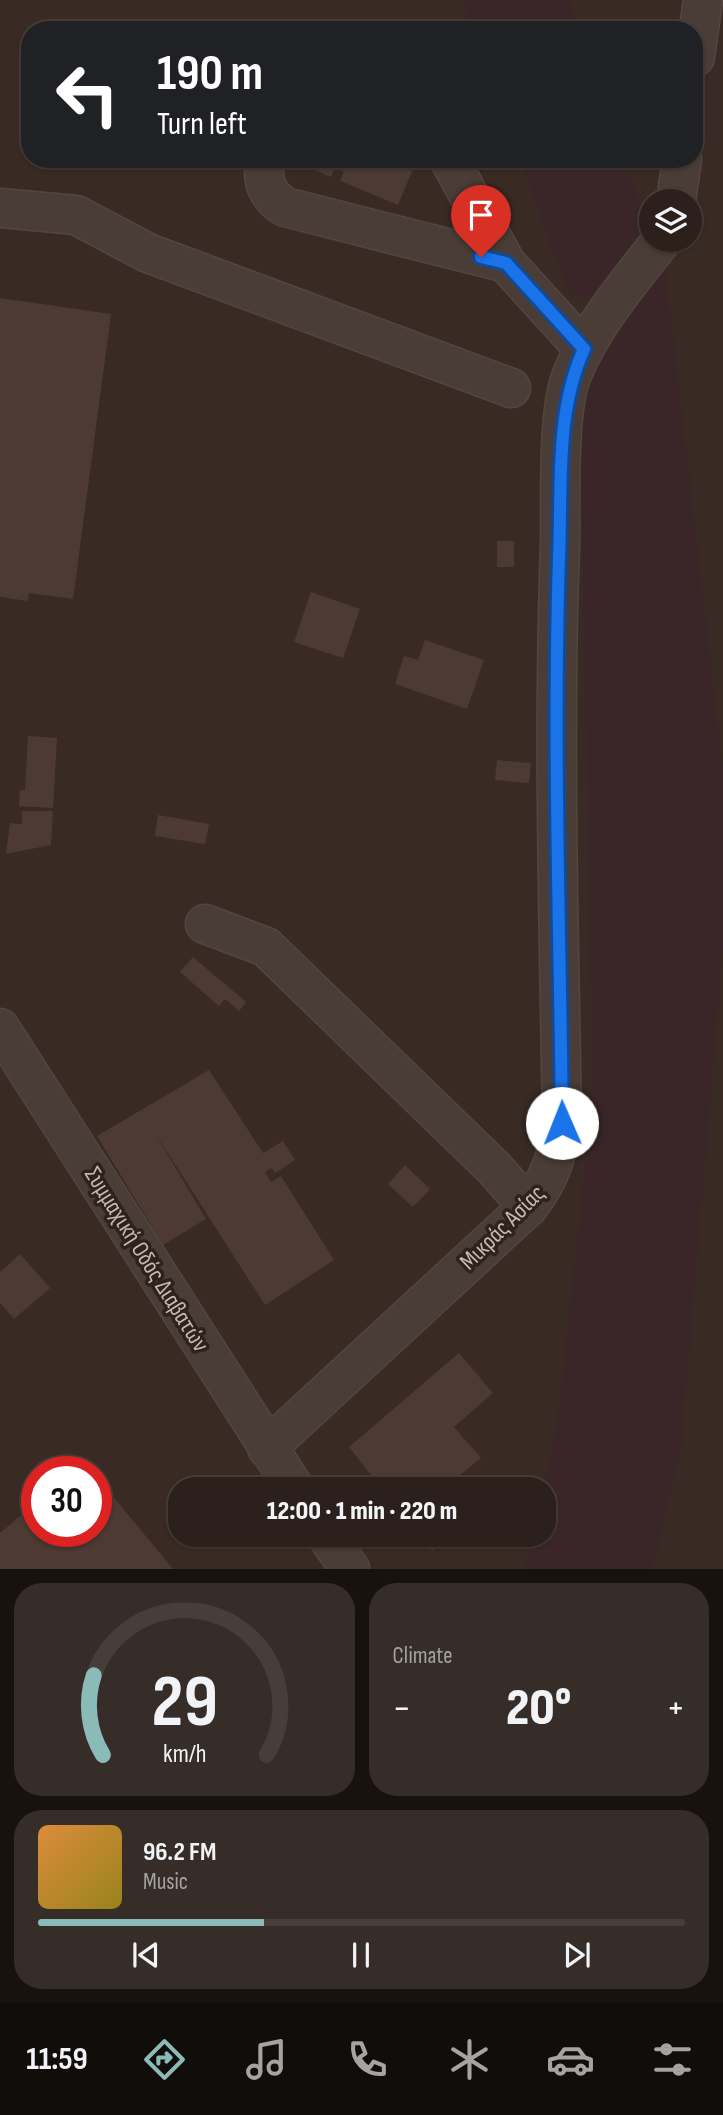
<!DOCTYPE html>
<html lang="en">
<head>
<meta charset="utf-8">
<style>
	body { margin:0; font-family:"Sofia Sans Condensed",sans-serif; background:#372d28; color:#f1f3f6; height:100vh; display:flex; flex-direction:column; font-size:26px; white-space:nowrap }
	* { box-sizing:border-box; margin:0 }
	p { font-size:23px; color:#a6a3a3 }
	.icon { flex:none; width:38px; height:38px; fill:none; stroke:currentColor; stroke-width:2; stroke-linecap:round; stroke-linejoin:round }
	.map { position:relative; height:1569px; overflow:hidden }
	.details { display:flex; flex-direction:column; gap:14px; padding:14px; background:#18120f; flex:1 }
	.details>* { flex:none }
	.guide { position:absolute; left:21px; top:21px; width:682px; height:147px; border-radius:28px; box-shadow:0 2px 5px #0004,0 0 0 2px #473e3a; background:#202124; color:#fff; overflow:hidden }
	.buttons { position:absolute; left:639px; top:189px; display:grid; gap:14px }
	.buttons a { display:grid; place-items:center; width:63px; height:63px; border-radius:50%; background:#2b201b; box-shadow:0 2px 5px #0004,0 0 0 2px #473e3a; font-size:35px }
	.speed { position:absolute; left:21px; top:1456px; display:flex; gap:14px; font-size:35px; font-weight:700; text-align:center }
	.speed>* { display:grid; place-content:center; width:91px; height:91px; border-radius:50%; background:#2b201b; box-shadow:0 2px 5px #0004,0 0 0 2px #473e3a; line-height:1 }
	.speed .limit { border:10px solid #d22; background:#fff; color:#111 }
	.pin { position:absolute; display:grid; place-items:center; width:60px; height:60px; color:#fff; margin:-72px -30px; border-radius:50% 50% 50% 0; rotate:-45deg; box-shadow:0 0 7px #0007 }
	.pin .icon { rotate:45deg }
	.me { position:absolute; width:77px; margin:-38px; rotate:359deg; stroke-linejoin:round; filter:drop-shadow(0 0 5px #0008) }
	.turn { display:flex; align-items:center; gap:24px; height:147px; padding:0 21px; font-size:32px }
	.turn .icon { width:91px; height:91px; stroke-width:2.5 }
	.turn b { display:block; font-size:49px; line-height:60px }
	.big { font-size:52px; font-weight:800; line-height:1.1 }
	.details .tile { flex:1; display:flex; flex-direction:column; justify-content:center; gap:10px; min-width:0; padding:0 24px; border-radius:28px; background:#372d28 }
	.details .dial { align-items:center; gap:0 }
	.dial svg { height:182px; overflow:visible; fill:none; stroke:#473e3a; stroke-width:7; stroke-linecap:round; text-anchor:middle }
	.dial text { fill:#f1f3f6; stroke:none }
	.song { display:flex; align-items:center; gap:21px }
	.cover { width:84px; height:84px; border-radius:10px; background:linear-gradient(135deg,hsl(30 70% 55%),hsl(50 70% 35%)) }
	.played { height:7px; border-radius:4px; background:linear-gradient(90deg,#8bbbb9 35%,#473e3a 35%) }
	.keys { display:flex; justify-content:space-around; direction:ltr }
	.heat { display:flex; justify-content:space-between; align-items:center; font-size:38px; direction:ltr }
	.details .tiles { flex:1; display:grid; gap:14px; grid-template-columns:1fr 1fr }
	.tile:last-child { grid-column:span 2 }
	.trip { position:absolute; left:168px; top:1477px; width:388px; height:70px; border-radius:28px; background:#2b201b; box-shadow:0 2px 5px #0004,0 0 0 2px #473e3a; font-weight:800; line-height:70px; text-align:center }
	.tab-bar { display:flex; height:112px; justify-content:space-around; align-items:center; background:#110d0b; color:#a6a3a3 }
	.tab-bar .icon { width:49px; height:49px }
	.tab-bar .on { color:#8bbbb9 }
	.tab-bar b { font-size:32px; color:#f1f3f6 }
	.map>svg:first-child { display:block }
</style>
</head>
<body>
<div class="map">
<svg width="723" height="1569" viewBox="0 0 723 1569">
	<rect width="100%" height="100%" fill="#392a24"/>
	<!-- green -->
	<g fill="#3a2629">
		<polygon points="462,0 570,0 580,30 473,30"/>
		<polygon points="520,159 625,159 647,222 591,298 569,294"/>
		<polygon points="665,266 723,770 723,949 681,1449 652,1569 525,1569 533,1535 544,1535 543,1489 557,1426 593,1095 580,417 592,375"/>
	</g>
	<!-- building -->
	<g fill="#4d3b33">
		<polygon points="317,159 417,159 398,205 340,181 344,172 335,168 331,177 312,169"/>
		<polygon points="0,298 111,314 73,599 29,593 28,601 0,597"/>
		<rect x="497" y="541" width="17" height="26"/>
		<polygon points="311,592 360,609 343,658 294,642"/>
		<polygon points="425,640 484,660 467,709 395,684 404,656 418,660"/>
		<polygon points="28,736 57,738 53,808 19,806 20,790 25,790"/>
		<polygon points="497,760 531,763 529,783 495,780"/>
		<polygon points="22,811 53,811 51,845 6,854 10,823 22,824"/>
		<polygon points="158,815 209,824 205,844 155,836"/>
		<polygon points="193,957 246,1002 239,1011 225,999 219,1006 180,972"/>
		<polygon points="209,1070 263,1153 283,1141 295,1160 275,1173 272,1168 265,1172 271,1182 281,1176 334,1260 265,1305 155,1133 206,1219 163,1245 97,1136"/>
		<polygon points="405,1165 430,1189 413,1207 388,1184"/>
		<polygon points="20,1254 50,1288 14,1319 0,1303 0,1272"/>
		<polygon points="459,1353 493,1393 454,1427 481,1458 443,1489 382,1489 349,1447"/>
		<polygon points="96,1476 173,1569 0,1569 0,1533 37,1502 37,1531 96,1531"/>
		<polygon points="419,1535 452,1535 432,1551"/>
	</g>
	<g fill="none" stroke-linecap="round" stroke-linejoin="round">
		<defs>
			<g id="minor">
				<polyline points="695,57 703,0"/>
				<path d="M265 159C262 181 266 195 285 207L506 263"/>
				<polyline points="449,159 506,263 584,349"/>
				<polyline points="676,201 682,159"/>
				<polyline points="0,208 76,215 148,253 511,388"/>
				<polyline points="205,924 266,947 495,1169 528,1207"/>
				<polyline points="0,1028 295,1489"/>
				<path d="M267 1448 528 1207C549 1181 557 1157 562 1123 559 931 553 738 560 545 561 501 557 415 571 377 590 327 630 281 662 240"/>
				<polyline points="326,1535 350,1569"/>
			</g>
		</defs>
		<!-- minor casing -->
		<use href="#minor" stroke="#534640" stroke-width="41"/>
		<!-- minor -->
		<use href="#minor" stroke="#4a3d37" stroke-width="38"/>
	</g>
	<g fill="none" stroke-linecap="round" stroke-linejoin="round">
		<defs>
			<path id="route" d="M481 257 506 263 584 349C555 413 562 487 559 557 553 746 560 935 562 1123"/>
		</defs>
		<!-- route casing -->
		<use href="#route" stroke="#114b97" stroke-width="18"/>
		<!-- route -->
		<use href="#route" stroke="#1a73e8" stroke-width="12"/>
	</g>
	<g text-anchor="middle" stroke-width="7" stroke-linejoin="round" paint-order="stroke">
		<!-- street labels -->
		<g font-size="24" fill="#c5b9b3" stroke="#2e221d">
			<text transform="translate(502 1227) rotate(-45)" y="8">Μικράς Ασίας</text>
			<text transform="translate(147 1259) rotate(58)" y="8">Συμμαχική Οδός Διαβατών</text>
		</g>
	</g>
</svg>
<div class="buttons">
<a><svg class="icon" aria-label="layers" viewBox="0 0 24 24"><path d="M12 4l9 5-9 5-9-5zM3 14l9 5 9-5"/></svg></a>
</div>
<div class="speed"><div class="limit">30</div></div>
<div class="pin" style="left:481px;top:257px;background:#d93025"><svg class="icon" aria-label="arrive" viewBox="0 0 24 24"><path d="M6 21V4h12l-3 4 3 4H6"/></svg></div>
<svg class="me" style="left:562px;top:1123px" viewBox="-20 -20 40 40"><circle r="19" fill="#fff"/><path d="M0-13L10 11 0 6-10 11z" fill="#1a73e8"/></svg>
<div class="trip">12:00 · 1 min · 220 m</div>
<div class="guide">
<div class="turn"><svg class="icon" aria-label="left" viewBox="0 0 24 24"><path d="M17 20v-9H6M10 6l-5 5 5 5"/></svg><div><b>190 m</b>Turn left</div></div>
</div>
</div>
<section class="details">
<div class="tiles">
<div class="tile dial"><svg viewBox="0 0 100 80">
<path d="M14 69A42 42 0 1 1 86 69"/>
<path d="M14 69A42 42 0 0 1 10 34" stroke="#8bbbb9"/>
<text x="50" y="56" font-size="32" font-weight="700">29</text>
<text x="50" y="72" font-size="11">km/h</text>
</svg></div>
<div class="tile"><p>Climate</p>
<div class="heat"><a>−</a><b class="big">20°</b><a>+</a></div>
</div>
<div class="tile">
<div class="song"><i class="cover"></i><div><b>96.2 FM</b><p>Music</p></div></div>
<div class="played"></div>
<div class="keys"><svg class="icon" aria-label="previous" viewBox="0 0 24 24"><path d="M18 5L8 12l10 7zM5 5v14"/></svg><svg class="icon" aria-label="pause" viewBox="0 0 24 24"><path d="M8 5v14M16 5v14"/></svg><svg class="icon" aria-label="next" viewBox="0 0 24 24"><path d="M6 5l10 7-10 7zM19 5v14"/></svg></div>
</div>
</div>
</section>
<nav class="tab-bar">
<b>11:59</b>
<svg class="icon on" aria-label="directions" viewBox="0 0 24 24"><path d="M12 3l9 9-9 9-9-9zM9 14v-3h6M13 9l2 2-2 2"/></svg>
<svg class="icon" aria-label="music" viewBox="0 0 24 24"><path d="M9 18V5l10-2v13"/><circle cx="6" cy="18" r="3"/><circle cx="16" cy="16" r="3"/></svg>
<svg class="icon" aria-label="phone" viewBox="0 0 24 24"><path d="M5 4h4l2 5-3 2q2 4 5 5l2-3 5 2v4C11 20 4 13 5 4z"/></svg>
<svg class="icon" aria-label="climate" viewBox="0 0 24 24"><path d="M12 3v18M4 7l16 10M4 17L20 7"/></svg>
<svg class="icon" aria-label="car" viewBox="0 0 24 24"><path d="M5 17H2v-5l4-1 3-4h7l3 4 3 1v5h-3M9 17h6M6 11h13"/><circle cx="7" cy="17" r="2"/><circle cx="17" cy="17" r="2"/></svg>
<svg class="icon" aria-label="filters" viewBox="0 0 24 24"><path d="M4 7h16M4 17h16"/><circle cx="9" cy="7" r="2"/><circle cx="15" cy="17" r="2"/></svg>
</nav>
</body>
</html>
